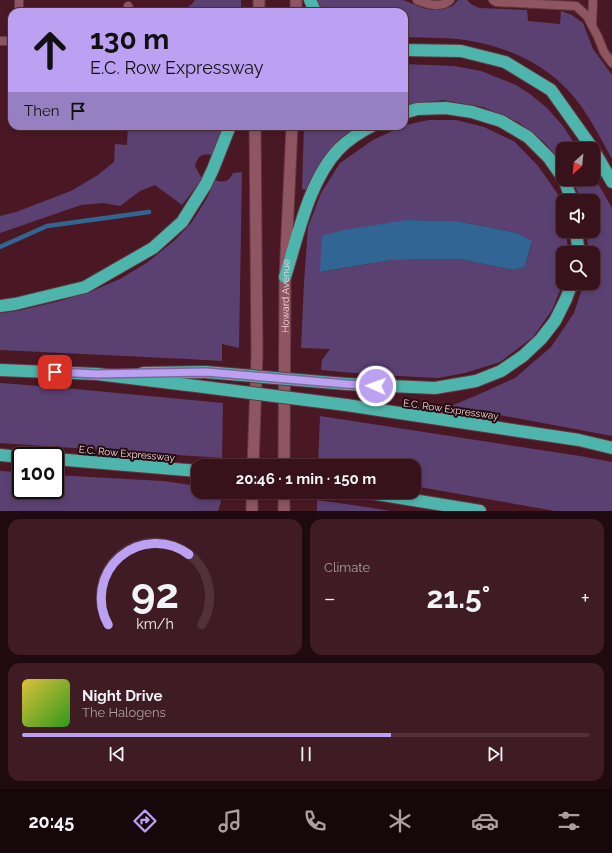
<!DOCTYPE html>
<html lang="en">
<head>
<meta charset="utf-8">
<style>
	body { margin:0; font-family:Raleway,sans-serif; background:#3f1b24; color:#f1f3f6; height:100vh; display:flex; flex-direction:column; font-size:15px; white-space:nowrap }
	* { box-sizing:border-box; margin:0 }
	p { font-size:13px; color:#ab9ea3 }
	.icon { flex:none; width:22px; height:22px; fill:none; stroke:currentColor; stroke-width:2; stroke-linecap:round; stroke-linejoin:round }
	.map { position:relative; height:511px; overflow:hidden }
	.sheet { display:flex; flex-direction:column; gap:8px; padding:8px; background:#1f0a0f; flex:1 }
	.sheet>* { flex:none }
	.hud { position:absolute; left:8px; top:8px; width:400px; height:122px; border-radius:12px; box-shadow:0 2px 6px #0003,0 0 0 1px #52323a; background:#bca0f2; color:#111; overflow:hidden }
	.needle { width:26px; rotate:207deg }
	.fabs { position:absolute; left:556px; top:142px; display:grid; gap:8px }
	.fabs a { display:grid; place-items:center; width:44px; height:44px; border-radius:8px; background:#38121b; box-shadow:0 2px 6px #0003,0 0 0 1px #52323a; font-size:20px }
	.speed { position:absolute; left:12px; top:447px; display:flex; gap:8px; font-size:20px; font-weight:700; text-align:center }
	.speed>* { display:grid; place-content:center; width:52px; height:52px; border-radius:50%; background:#38121b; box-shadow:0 2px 6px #0003,0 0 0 1px #52323a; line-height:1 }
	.speed .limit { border:2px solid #111; border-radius:6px; background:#fff; color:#111 }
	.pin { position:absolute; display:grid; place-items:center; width:34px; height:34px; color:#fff; margin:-17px; border-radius:8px; box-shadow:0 2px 6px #0006 }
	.me { position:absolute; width:44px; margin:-22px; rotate:272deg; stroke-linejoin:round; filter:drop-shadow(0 0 3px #0008) }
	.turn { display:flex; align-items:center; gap:14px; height:84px; padding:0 16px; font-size:18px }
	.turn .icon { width:52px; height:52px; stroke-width:2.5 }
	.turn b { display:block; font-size:28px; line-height:34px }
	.then { display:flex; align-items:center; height:38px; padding:0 16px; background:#0003; gap:8px; font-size:15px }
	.big { font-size:30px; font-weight:700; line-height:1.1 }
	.sheet .widget { flex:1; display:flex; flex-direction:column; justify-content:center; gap:6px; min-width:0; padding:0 14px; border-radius:12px; background:#3f1b24 }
	.sheet .dial { align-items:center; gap:0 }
	.dial svg { height:104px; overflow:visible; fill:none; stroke:#52323a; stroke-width:7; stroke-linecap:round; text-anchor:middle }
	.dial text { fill:#f1f3f6; stroke:none }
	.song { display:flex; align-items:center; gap:12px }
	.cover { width:48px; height:48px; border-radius:6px; background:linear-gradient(135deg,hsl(50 70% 55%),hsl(110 70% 35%)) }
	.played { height:4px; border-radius:2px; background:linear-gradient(90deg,#bca0f2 65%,#52323a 65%) }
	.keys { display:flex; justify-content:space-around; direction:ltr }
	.heat { display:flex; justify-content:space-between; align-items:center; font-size:22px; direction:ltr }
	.sheet .tiles { flex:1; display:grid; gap:8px; grid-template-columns:1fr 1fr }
	.widget:last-child { grid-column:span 2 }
	.trip { position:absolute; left:191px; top:459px; width:230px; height:40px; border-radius:12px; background:#38121b; box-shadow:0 2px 6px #0003,0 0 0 1px #52323a; font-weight:700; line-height:40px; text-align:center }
	.dock { display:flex; height:64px; justify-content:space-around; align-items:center; background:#16070b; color:#ab9ea3 }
	.dock .icon { width:28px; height:28px }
	.dock .on { color:#bca0f2 }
	.dock b { font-size:18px; color:#f1f3f6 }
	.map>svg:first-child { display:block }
</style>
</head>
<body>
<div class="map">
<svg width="612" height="511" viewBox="0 0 612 511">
	<rect width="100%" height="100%" fill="#4a1824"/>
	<!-- green -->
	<g fill="#5b4172" fill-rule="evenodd">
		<polygon points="195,0 241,0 241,12 181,12 192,4"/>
		<path d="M316 0H403L426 9 434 10 444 9 453 6 458 0H467L471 4 479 8 527 10 528 21 560 24 561 11 572 15 583 23 593 49 612 75V159C602 141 593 123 581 106 556 71 519 51 477 42 454 37 428 38 404 37V12H325Z"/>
		<polygon points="404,64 454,66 481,71 516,85 530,94 547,108 563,126 578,149 563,149 563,165 545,143 518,122 483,107 443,100 404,106"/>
		<path d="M429 120H456L484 127 515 142 538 166 557 193 563 213V231H566L568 252V253H563V283L552 310 533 337 500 362 465 373 438 378 377 375 321 370 322 360 330 349 301 348 304 283 308 227 321 193 340 163 373 140 405 125ZM407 220 457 221 517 233 532 242 525 267 513 270 459 259 392 260 321 272Z"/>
		<path d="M128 126H225L214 155C202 154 199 153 195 166L202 179 182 205 155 185 140 191 120 206 103 203 81 205 0 233V216L16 212 71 191 98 175 114 162 115 144 127 145Z"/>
		<polygon points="304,126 362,126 307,190 302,189"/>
		<path d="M242 172 239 348 222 344V361L187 359 0 350V313L17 311 60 301 92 291 120 279 148 262 175 240 192 222 207 198 215 180C224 184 230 180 233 173Z"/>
		<polygon points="593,175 612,208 612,436 451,406 482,393 515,378 551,347 574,313 584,283 593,283 593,253 587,253 588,246 586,231 593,231 593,201 581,201 572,179 593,179"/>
		<polygon points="0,383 54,387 223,403 222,458 0,443"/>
		<polygon points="320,416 580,456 612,462 612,511 555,511 414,486 414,466 318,466"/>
		<polygon points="0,471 21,472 21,490 55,490 55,475 163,481 198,486 198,492 221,492 221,502 218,511 0,511"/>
		<polygon points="317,500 366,507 390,511 317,511"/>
	</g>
	<!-- water -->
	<polygon fill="#316594" points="407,220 457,221 517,233 532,241 525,267 513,270 459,259 392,260 320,272 322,236 344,230"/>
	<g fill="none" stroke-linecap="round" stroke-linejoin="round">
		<!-- stream -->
		<polyline stroke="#316594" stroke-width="4.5" points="0,247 47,226 149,212"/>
		<defs>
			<g id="service">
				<path d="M417 0C427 4 441 9 450 0"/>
				<polyline points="493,0 496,2 576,6 587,16 598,37 604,52 612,63"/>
				<polyline points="128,6 131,12"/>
				<polyline points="19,12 19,0"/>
				<polyline points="592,25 593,0"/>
				<polyline points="0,41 12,41"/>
			</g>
			<g id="secondary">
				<polyline points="259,12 259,0"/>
				<polyline points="296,12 296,0"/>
				<polyline points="253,466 257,354 255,126"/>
				<path id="s1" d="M284 466 285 277 292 126"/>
				<polyline points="252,511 252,492"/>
				<polyline points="284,511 284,492"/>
			</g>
			<g id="motorway">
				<polyline points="310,0 314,9 316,12"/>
				<polyline points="404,50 461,51 505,62 551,90 593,149"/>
				<polyline points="404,113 417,109 446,108 472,112 501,121 528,137 549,158 563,178"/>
				<polyline points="593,149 612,182"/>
				<polyline points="564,179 572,201"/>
				<polyline points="576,231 578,247 577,253"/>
				<path d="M285 277C298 236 309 180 339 149 349 139 360 132 372 126"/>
				<polyline points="0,306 15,304 85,287 153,248 182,222 206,184 213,169 230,126"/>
				<polyline points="0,370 97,374 204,387"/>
				<polyline points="143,373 205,372"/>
				<polyline points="346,384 435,388 476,381 501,371 523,356 541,339 555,321 566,299 572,283"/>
				<polyline points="346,405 579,440 612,448"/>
				<polyline points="0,455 21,457"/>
				<polyline points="55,459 198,471"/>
				<polyline points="364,492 480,511"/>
			</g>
		</defs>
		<!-- service casing -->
		<use href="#service" stroke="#633843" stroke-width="10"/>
		<!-- secondary casing -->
		<use href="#secondary" stroke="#633843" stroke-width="13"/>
		<!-- motorway casing -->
		<use href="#motorway" stroke="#633843" stroke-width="14"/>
		<!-- service -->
		<use href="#service" stroke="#8f5661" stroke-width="8"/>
		<!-- secondary -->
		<use href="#secondary" stroke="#8f5661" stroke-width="11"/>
		<!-- motorway -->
		<use href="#motorway" stroke="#4eb5ac" stroke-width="12"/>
		<defs>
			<g id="motorway-bridge">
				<polyline points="205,372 346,384"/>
				<polyline points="204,387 346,405"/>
			</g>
		</defs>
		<!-- motorway-bridge casing -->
		<use href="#motorway-bridge" stroke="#633843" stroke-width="14" stroke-linecap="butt"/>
		<!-- motorway-bridge -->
		<use href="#motorway-bridge" stroke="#4eb5ac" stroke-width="12"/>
	</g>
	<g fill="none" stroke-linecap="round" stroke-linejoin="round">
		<defs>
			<polyline id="route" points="55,372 97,374 206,372 346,384 376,386"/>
		</defs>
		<!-- route casing -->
		<use href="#route" stroke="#7a689d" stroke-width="10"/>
		<!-- route -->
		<use href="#route" stroke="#bca0f2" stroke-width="7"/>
	</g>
	<g text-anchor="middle" stroke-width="4" stroke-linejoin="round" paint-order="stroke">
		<!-- street labels -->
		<g font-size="10" fill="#f8d6db" stroke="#230c11">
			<text dy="4" stroke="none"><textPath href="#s1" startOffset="170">Howard Avenue</textPath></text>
			<text transform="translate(451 409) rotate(8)" y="4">E.C. Row Expressway</text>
			<text transform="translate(127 453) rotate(5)" y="4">E.C. Row Expressway</text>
		</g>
	</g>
</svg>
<div class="fabs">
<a><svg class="needle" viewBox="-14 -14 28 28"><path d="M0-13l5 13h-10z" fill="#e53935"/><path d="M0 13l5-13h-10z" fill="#ab9ea3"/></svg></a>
<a><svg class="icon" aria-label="sound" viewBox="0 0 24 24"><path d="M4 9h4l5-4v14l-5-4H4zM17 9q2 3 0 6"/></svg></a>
<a><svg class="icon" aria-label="search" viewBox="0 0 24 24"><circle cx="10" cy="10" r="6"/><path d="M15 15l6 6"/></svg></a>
</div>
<div class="speed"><div class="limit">100</div></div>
<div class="pin" style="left:55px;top:372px;background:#d93025"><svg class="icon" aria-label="arrive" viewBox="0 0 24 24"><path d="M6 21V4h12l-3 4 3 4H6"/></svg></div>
<svg class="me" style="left:376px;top:386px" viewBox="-20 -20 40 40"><circle r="17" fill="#bca0f2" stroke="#fff" stroke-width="3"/><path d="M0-11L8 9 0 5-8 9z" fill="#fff"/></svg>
<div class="trip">20:46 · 1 min · 150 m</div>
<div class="hud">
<div class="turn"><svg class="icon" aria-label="ahead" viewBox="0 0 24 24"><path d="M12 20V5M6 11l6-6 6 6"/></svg><div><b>130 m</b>E.C. Row Expressway</div></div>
<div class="then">Then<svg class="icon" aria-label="arrive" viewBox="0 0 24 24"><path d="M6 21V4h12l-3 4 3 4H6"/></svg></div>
</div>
</div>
<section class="sheet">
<div class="tiles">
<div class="widget dial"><svg viewBox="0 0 100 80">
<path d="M14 69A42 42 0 1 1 86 69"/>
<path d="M14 69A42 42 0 0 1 76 15" stroke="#bca0f2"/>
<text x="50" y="56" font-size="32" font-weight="700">92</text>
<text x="50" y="72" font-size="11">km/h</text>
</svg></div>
<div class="widget"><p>Climate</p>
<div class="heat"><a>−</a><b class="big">21.5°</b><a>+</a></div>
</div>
<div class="widget">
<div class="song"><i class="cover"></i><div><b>Night Drive</b><p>The Halogens</p></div></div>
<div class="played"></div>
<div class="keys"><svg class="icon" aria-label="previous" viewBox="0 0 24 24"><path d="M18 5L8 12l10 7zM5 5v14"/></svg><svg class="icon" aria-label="pause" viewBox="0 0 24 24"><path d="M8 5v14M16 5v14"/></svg><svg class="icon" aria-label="next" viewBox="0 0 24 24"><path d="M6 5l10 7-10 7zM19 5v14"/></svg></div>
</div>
</div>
</section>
<nav class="dock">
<b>20:45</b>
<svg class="icon on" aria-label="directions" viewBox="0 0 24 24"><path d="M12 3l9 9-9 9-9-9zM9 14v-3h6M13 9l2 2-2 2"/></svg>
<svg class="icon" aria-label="music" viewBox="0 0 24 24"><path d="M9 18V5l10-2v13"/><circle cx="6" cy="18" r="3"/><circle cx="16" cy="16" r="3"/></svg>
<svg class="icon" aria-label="phone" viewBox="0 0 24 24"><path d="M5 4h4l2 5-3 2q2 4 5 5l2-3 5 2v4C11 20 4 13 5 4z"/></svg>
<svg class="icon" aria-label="climate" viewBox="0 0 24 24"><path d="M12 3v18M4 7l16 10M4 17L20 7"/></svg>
<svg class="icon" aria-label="car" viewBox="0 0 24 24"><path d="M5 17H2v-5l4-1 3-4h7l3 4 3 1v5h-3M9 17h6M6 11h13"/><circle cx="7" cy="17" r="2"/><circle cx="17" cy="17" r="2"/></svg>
<svg class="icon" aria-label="filters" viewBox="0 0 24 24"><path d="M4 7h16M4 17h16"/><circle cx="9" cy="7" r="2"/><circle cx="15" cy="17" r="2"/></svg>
</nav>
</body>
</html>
